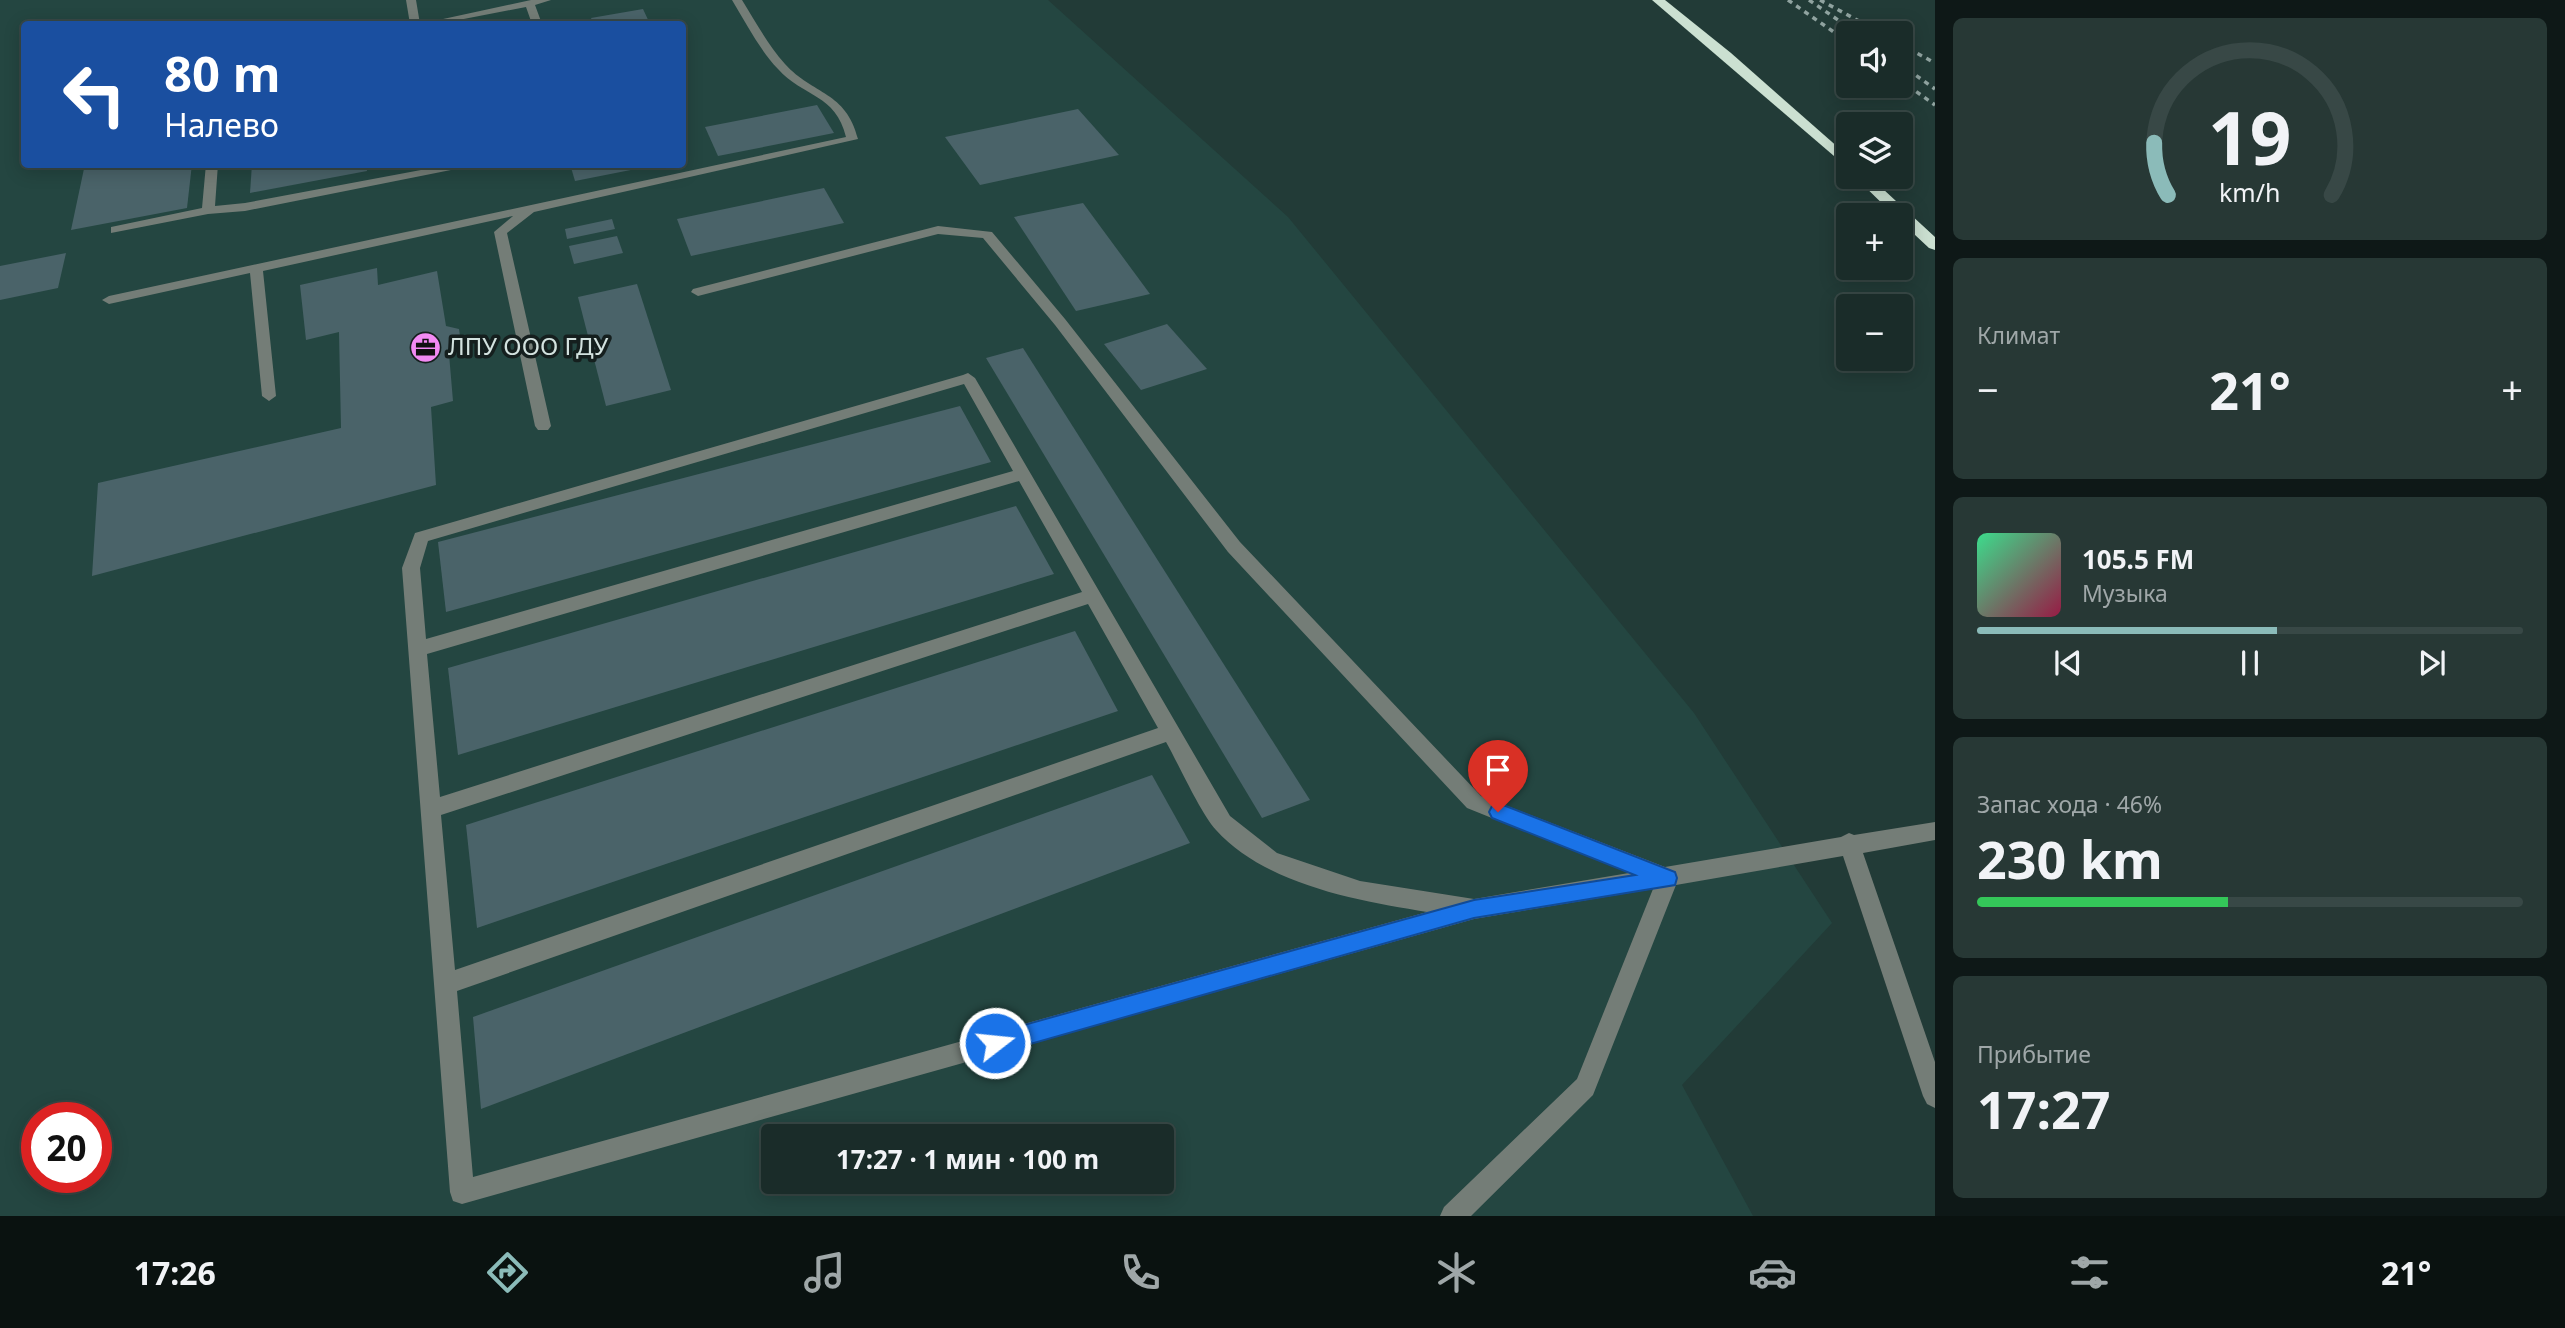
<!DOCTYPE html>
<html lang="ru">
<head>
<meta charset="utf-8">
<style>
	body { margin:0; font-family:"Noto Sans",sans-serif; background:#273835; color:#f1f3f6; height:100vh; display:flex; flex-direction:column; font-size:26px; white-space:nowrap }
	* { box-sizing:border-box; margin:0 }
	p { font-size:23px; color:#9fa7a8 }
	.icon { flex:none; width:38px; height:38px; fill:none; stroke:currentColor; stroke-width:2; stroke-linecap:round; stroke-linejoin:round }
	.map { position:relative; flex:1; overflow:hidden }
	.drawer { display:flex; flex-direction:column; gap:18px; padding:18px; background:#0e1817; width:630px }
	.drawer>* { flex:none }
	.banner { position:absolute; left:21px; top:21px; width:665px; height:147px; border-radius:7px; box-shadow:0 4px 18px #0003,0 0 0 2px #384846; background:#1a4fa0; color:#fff; overflow:hidden }
	.buttons { position:absolute; left:1836px; top:21px; display:grid; gap:14px }
	.buttons a { display:grid; place-items:center; width:77px; height:77px; border-radius:7px; background:#1a2c29; box-shadow:0 4px 18px #0003,0 0 0 2px #384846; font-size:35px }
	.speed { position:absolute; left:21px; top:1102px; display:flex; gap:14px; font-size:35px; font-weight:700; text-align:center }
	.speed>* { display:grid; place-content:center; width:91px; height:91px; border-radius:50%; background:#1a2c29; box-shadow:0 4px 18px #0003,0 0 0 2px #384846; line-height:1 }
	.speed .limit { border:10px solid #d22; background:#fff; color:#111 }
	.pin { position:absolute; display:grid; place-items:center; width:60px; height:60px; color:#fff; margin:-72px -30px; border-radius:50% 50% 50% 0; rotate:-45deg; box-shadow:0 0 7px #0007 }
	.pin .icon { rotate:45deg }
	.me { position:absolute; width:77px; margin:-38px; rotate:74deg; stroke-linejoin:round; filter:drop-shadow(0 0 5px #0008) }
	.turn { display:flex; align-items:center; gap:24px; height:147px; padding:0 28px; font-size:32px }
	.turn .icon { width:91px; height:91px; stroke-width:2.5 }
	.turn b { display:block; font-size:49px; line-height:60px }
	.big { font-size:52px; font-weight:700; line-height:1.1 }
	.drawer .card { flex:1; display:flex; flex-direction:column; justify-content:center; gap:10px; min-width:0; padding:0 24px; border-radius:10px; background:#273835 }
	.drawer .dial { align-items:center; gap:0 }
	.dial svg { height:182px; overflow:visible; fill:none; stroke:#384846; stroke-width:7; stroke-linecap:round; text-anchor:middle }
	.dial text { fill:#f1f3f6; stroke:none }
	.song { display:flex; align-items:center; gap:21px }
	.cover { width:84px; height:84px; border-radius:10px; background:linear-gradient(135deg,hsl(150 70% 55%),hsl(340 70% 35%)) }
	.played { height:7px; border-radius:4px; background:linear-gradient(90deg,#8bbbb9 55%,#384846 55%) }
	.keys { display:flex; justify-content:space-around; direction:ltr }
	.heat { display:flex; justify-content:space-between; align-items:center; font-size:38px; direction:ltr }
	.charge { height:10px; border-radius:5px; background:linear-gradient(90deg,#34c759 46%,#384846 0) }
	.trip { position:absolute; left:761px; top:1124px; width:413px; height:70px; border-radius:7px; background:#1a2c29; box-shadow:0 4px 18px #0003,0 0 0 2px #384846; font-weight:700; line-height:70px; text-align:center }
	.tab-bar { display:flex; height:112px; justify-content:space-around; align-items:center; background:#0a1210; color:#9fa7a8 }
	.tab-bar .icon { width:49px; height:49px }
	.tab-bar .on { color:#8bbbb9 }
	.tab-bar b { font-size:32px; color:#f1f3f6 }
	main { display:flex; flex:1; min-height:0 }
	.map>svg:first-child { display:block }
</style>
</head>
<body>
<main>
<div class="map">
<svg width="1935" height="1216" viewBox="0 0 1935 1216">
	<rect width="100%" height="100%" fill="#223b37"/>
	<!-- built -->
	<path fill="#244641" fill-rule="evenodd" d="M0 0H1048L1288 217 1694 713 1832 923 1682 1085 1753 1216H0ZM24 24H682V164H24ZM37 1118H96V1178H37ZM774 1136H1162V1181H774Z"/>
	<!-- building -->
	<g fill="#4a6369">
		<polygon points="643,9 650,24 594,24 591,18"/>
		<polygon points="817,105 834,133 718,156 705,127"/>
		<polygon points="1078,109 1119,155 980,185 945,137"/>
		<polygon points="85,164 192,164 187,208 71,230"/>
		<polygon points="252,164 366,164 367,171 250,193"/>
		<polygon points="570,164 651,164 651,166 575,181"/>
		<polygon points="824,188 844,223 691,256 677,219"/>
		<polygon points="1083,203 1150,294 1076,311 1014,217"/>
		<polygon points="612,219 615,229 567,239 565,229"/>
		<polygon points="617,236 623,253 574,264 569,246"/>
		<polygon points="66,253 58,288 0,300 0,266"/>
		<polygon points="377,268 378,285 437,271 446,326 459,329 461,343 449,354 453,401 431,407 436,485 92,576 98,483 341,428 339,332 306,340 300,285"/>
		<polygon points="637,284 671,390 606,406 578,297"/>
		<polygon points="1167,324 1207,369 1141,390 1104,344"/>
		<polygon points="1023,348 1310,800 1262,818 986,358"/>
		<polygon points="960,406 991,462 446,612 438,542"/>
		<polygon points="1016,506 1054,574 458,755 448,668"/>
		<polygon points="1075,631 1118,711 477,928 466,825"/>
		<polygon points="1152,775 1190,843 481,1109 473,1017"/>
	</g>
	<g fill="none" stroke-linecap="round" stroke-linejoin="round">
		<!-- minor -->
		<g fill="#747d77" fill-rule="evenodd">
			<polygon points="406,0 416,0 420,24 531,0 551,0 535,5 542,24 532,24 526,7 438,24 410,24"/>
			<path d="M732 0H742C755 21 768 45 785 64 813 95 846 91 858 139L534 212 507 233 551 426 548 430H538L535 426 494 232 513 216 263 271 276 396 269 401 262 396 250 273 109 304 102 300 109 296 846 137C836 94 803 97 778 69 759 49 746 23 732 0Z"/>
			<polygon points="206,164 218,164 215,206 245,203 453,164 481,164 245,211 208,214 111,233 111,227 202,208"/>
			<path d="M938 226 992 232 1065 319 1240 542 1481 796 1665 867 1841 837 1849 833 1854 835 1935 822V840L1863 853 1935 1062V1108L1927 1104 1923 1096 1843 856 1676 885 1593 1095 1471 1216H1440L1444 1207 1577 1079 1653 889 1474 919 462 1204 453 1201 450 1192 402 568 415 533 963 375 968 373 975 378 1230 816 1277 853 1360 881 1474 899 1629 873 1467 808 1228 552 1055 325 983 238 938 234 698 296 691 292 693 289ZM964 384 1013 471 426 639 420 568 428 541ZM1019 481 1082 592 440 797 427 654ZM1088 604 1158 728 455 970 441 815ZM1166 742C1179 765 1200 812 1216 830 1266 885 1358 901 1427 912L473 1177 457 991Z"/>
		</g>
		<!-- highway -->
		<g fill="#cbe0d1" fill-rule="evenodd">
			<polygon points="1652,0 1665,0 1731,53 1848,156 1848,168"/>
			<polygon points="1855,177 1870,177 1935,237 1935,250 1929,248 1900,221 1900,215 1894,215"/>
		</g>
		<!-- rail -->
		<g stroke="#90a3a0" stroke-width="3.5" stroke-dasharray="5 5" stroke-linecap="butt">
			<polyline points="1788,0 1848,42"/>
			<polyline points="1809,0 1857,33"/>
			<polyline points="1820,0 1881,33"/>
			<polyline points="1900,44 1935,63"/>
			<polyline points="1900,64 1935,89"/>
			<polyline points="1900,80 1935,105"/>
		</g>
	</g>
	<!-- route -->
	<polygon fill="#1a73e8" stroke="#114b97" stroke-width="2" points="1498,803 1675,872 1677,878 1675,885 1474,918 995,1054 987,1051 984,1043 987,1036 995,1033 1474,900 1635,875 1492,818 1489,812 1492,806"/>
	<!-- icons -->
	<defs>
		<symbol id="office-disc" viewBox="-11 -11 22 22"><circle r="9.5" fill="#f28af3" stroke="#151f1e"/><path d="M-6-3h4V-5.5h4V-3h4V5H-6ZM-1-4.5V-3h2v-1.5ZM-6 0V1H6V0Z" fill="#111"/></symbol>
	</defs>
	<g fill-rule="evenodd">
		<use href="#office-disc" x="408" y="330" width="35" height="35"/>
	</g>
	<g text-anchor="middle" stroke-width="7" stroke-linejoin="round" paint-order="stroke">
		<!-- poi labels -->
		<g font-size="24" fill="#d3e2df" stroke="#151f1e" text-anchor="start">
			<text x="448" y="355">ЛПУ ООО ГДУ</text>
		</g>
	</g>
</svg>
<div class="buttons">
<a><svg class="icon" aria-label="sound" viewBox="0 0 24 24"><path d="M4 9h4l5-4v14l-5-4H4zM17 9q2 3 0 6"/></svg></a>
<a><svg class="icon" aria-label="layers" viewBox="0 0 24 24"><path d="M12 4l9 5-9 5-9-5zM3 14l9 5 9-5"/></svg></a>
<a>+</a>
<a>−</a>
</div>
<div class="speed"><div class="limit">20</div></div>
<div class="pin" style="left:1498px;top:812px;background:#d93025"><svg class="icon" aria-label="arrive" viewBox="0 0 24 24"><path d="M6 21V4h12l-3 4 3 4H6"/></svg></div>
<svg class="me" style="left:995px;top:1043px" viewBox="-20 -20 40 40"><circle r="17" fill="#1a73e8" stroke="#fff" stroke-width="3"/><path d="M0-11L8 9 0 5-8 9z" fill="#fff"/></svg>
<div class="trip">17:27 · 1 мин · 100 m</div>
<div class="banner">
<div class="turn"><svg class="icon" aria-label="left" viewBox="0 0 24 24"><path d="M17 20v-9H6M10 6l-5 5 5 5"/></svg><div><b>80 m</b>Налево</div></div>
</div>
</div>
<section class="drawer">
<div class="card dial"><svg viewBox="0 0 100 80">
<path d="M14 69A42 42 0 1 1 86 69"/>
<path d="M14 69A42 42 0 0 1 8 46" stroke="#8bbbb9"/>
<text x="50" y="56" font-size="32" font-weight="700">19</text>
<text x="50" y="72" font-size="11">km/h</text>
</svg></div>
<div class="card"><p>Климат</p>
<div class="heat"><a>−</a><b class="big">21°</b><a>+</a></div>
</div>
<div class="card">
<div class="song"><i class="cover"></i><div><b>105.5 FM</b><p>Музыка</p></div></div>
<div class="played"></div>
<div class="keys"><svg class="icon" aria-label="previous" viewBox="0 0 24 24"><path d="M18 5L8 12l10 7zM5 5v14"/></svg><svg class="icon" aria-label="pause" viewBox="0 0 24 24"><path d="M8 5v14M16 5v14"/></svg><svg class="icon" aria-label="next" viewBox="0 0 24 24"><path d="M6 5l10 7-10 7zM19 5v14"/></svg></div>
</div>
<div class="card"><p>Запас хода · 46%</p><b class="big">230 km</b><div class="charge"></div></div>
<div class="card"><p>Прибытие</p><b class="big">17:27</b></div>
</section>
</main>
<nav class="tab-bar">
<b>17:26</b>
<svg class="icon on" aria-label="directions" viewBox="0 0 24 24"><path d="M12 3l9 9-9 9-9-9zM9 14v-3h6M13 9l2 2-2 2"/></svg>
<svg class="icon" aria-label="music" viewBox="0 0 24 24"><path d="M9 18V5l10-2v13"/><circle cx="6" cy="18" r="3"/><circle cx="16" cy="16" r="3"/></svg>
<svg class="icon" aria-label="phone" viewBox="0 0 24 24"><path d="M5 4h4l2 5-3 2q2 4 5 5l2-3 5 2v4C11 20 4 13 5 4z"/></svg>
<svg class="icon" aria-label="climate" viewBox="0 0 24 24"><path d="M12 3v18M4 7l16 10M4 17L20 7"/></svg>
<svg class="icon" aria-label="car" viewBox="0 0 24 24"><path d="M5 17H2v-5l4-1 3-4h7l3 4 3 1v5h-3M9 17h6M6 11h13"/><circle cx="7" cy="17" r="2"/><circle cx="17" cy="17" r="2"/></svg>
<svg class="icon" aria-label="filters" viewBox="0 0 24 24"><path d="M4 7h16M4 17h16"/><circle cx="9" cy="7" r="2"/><circle cx="15" cy="17" r="2"/></svg>
<b>21°</b>
</nav>
</body>
</html>
